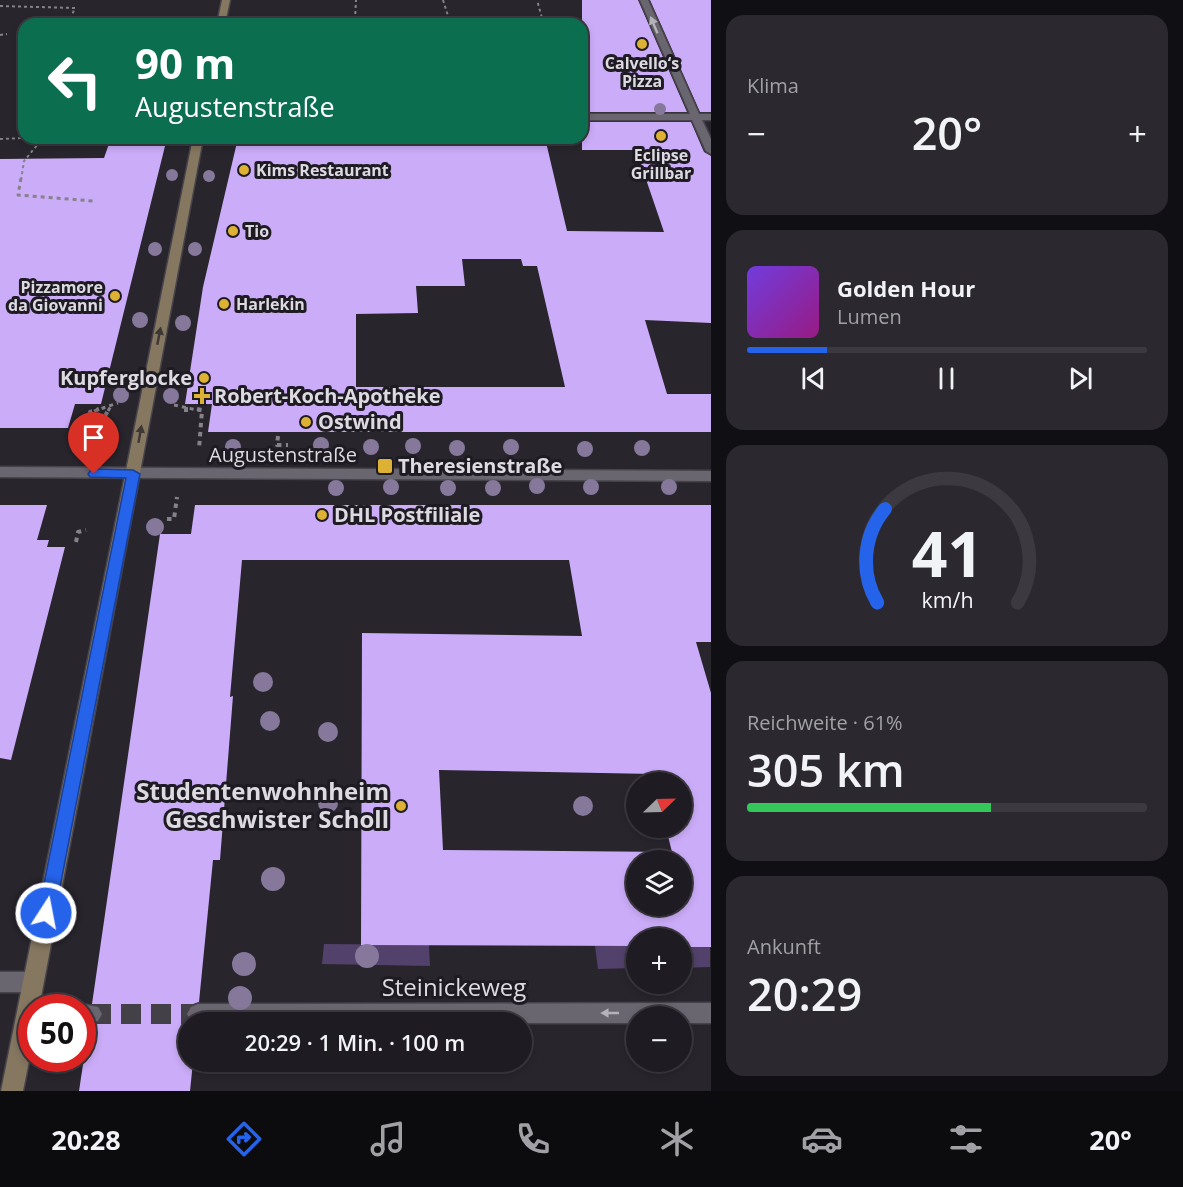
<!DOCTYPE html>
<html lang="de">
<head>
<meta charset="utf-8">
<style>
	body { margin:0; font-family:"Open Sans",sans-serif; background:#2b292f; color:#f1f3f6; height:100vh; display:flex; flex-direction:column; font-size:22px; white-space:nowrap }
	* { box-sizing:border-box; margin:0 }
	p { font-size:20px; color:#a1a1a5 }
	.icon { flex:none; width:33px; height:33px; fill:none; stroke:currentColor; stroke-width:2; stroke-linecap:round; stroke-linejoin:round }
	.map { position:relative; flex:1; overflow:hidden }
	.panel { display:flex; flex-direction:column; gap:15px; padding:15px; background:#100f13; width:472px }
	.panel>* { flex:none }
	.banner { position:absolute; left:18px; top:18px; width:570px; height:126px; border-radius:18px; box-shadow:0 3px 9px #0003,0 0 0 2px #3c3a40; background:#0b6e4f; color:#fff; overflow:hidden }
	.needle { width:39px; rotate:67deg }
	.buttons { position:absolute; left:626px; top:772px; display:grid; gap:12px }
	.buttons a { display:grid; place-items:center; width:66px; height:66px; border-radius:50%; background:#1e1c22; box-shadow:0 3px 9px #0003,0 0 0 2px #3c3a40; font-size:30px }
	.speed { position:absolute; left:18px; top:994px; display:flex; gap:12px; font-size:30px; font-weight:700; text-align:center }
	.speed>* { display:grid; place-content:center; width:78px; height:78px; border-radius:50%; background:#1e1c22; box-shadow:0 3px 9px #0003,0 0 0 2px #3c3a40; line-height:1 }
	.speed .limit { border:9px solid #d22; background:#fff; color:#111 }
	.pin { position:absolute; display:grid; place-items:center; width:51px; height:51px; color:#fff; margin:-62px -26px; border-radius:50% 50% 50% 0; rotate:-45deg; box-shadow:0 0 6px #0007 }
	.pin .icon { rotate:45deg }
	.me { position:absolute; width:66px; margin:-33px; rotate:11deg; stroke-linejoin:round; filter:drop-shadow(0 0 4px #0008) }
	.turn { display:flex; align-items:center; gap:21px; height:126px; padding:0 18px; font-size:27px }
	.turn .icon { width:78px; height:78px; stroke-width:2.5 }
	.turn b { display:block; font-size:42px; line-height:51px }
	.big { font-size:45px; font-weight:600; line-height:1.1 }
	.panel .tile { flex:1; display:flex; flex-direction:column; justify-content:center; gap:9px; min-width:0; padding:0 21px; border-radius:18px; background:#2b292f }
	.panel .dial { align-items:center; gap:0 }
	.dial svg { height:156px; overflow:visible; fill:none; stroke:#3c3a40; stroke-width:7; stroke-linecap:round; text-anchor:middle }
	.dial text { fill:#f1f3f6; stroke:none }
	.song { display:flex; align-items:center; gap:18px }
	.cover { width:72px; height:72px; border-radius:9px; background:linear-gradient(135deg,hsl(260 70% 55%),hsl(310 70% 35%)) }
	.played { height:6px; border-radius:3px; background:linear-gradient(90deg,#2563eb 20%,#3c3a40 20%) }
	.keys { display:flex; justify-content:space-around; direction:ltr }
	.heat { display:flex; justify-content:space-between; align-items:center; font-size:33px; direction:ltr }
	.charge { height:9px; border-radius:4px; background:linear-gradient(90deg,#34c759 61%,#3c3a40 0) }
	.trip { position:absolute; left:178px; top:1012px; width:354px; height:60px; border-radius:30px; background:#1e1c22; box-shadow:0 3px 9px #0003,0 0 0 2px #3c3a40; font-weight:600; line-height:60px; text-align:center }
	.dock { display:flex; height:96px; justify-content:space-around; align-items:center; background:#0c0b0e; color:#a1a1a5 }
	.dock .icon { width:42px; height:42px }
	.dock .active { color:#2563eb }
	.dock b { font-size:27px; color:#f1f3f6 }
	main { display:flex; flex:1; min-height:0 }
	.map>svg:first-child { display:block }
</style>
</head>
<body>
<main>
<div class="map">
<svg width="711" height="1091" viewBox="0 0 711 1091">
	<rect width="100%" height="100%" fill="#28252d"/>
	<!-- green -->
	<g fill="#52416a">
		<polygon points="324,944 429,945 430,966 322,964"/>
		<polygon points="595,946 636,946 636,968 598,969"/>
		<polygon points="681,947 710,947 710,967 681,968"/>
	</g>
	<!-- building -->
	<g fill="#cbacf8" fill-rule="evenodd">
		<polygon points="582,0 638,0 687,112 582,112"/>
		<polygon points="650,0 711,0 711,112 700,112"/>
		<path d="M582 122H691L704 152 711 156V323L645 320 667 394H711V432H208L212 404H185L203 287 238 138H545L567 231 664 232 636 150H582ZM462 259H521L523 266H537L565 387H356V314L418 313 416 286H465Z"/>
		<polygon points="111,138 167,138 101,404 75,404 68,428 0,428 0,159 104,158"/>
		<polygon points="0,505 47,505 37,540 49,540 47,547 65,547 11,760 0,758"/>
		<path d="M195 505H711V642H696L711 693V947H681V939H636V946L361 945 362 633 582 636 569 560H242L230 697 233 696 220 860H213L199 1002 190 1005 185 1013 190 1023 189 1062H193L190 1091H79L89 1025 98 1023 104 1015 100 1006 92 1004 160 534H191ZM439 770 654 774 656 783H681V828H666L672 852 443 850ZM636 861H681V906H636Z"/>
	</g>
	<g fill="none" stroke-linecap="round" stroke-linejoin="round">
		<!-- minor-tunnel -->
		<polyline stroke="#434048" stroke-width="20" stroke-dasharray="20 10" stroke-linecap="butt" points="91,1014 198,1014"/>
		<defs>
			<g id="minor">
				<polygon points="640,0 648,0 699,114 711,114 711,120 702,120 711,139 711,154 706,151 692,120 582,120 582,114 690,114"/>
				<polygon points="0,467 711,471 711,481 0,477"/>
				<polygon points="0,972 33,972 40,975 43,982 40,989 33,992 0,992"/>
				<polygon points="711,1003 711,1023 681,1023 681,1017 636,1017 636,1023 195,1023 191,1021 187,1014 191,1007 198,1004"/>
				<polygon points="82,1004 98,1007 102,1014 98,1021 82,1024 82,1008 74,1008"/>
			</g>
			<g id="secondary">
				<polygon points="222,0 230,0 225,24 217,24"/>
				<polygon points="193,138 203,138 39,1008 32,1008 32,1046 23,1091 1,1091"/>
			</g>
		</defs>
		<!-- minor casing -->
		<use href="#minor" stroke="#46434a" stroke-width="3"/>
		<!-- secondary casing -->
		<use href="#secondary" stroke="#46434a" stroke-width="3"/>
		<!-- path-far2 -->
		<g stroke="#858289" stroke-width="2" stroke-dasharray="3 3" stroke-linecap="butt">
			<polyline points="443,0 450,22"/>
			<polyline points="0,6 75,8 68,24"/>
			<polyline points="355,20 356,0"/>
			<polyline points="288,22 355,20 359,24"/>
			<polyline points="411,24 534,20 542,18 537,0"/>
			<polyline points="0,35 7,34"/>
			<polyline points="0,139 24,138"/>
			<polyline points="21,180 24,161 43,138"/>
		</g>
		<!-- path-far1 -->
		<g stroke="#858289" stroke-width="3" stroke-dasharray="4 4" stroke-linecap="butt">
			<polyline points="21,178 18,195 93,201"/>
			<polyline points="174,405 202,411"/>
			<polyline points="94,411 118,403"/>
			<polyline points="108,411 111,406"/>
			<polyline points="186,411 187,406"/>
		</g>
		<!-- path -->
		<g stroke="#858289" stroke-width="4" stroke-dasharray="4.5 4.5" stroke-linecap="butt">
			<polyline points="197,409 202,410 199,449"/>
			<polyline points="186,412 186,409"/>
			<polyline points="105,416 109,409"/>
			<polyline points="278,436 277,445 288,445"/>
			<polyline points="81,449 90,412 99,409"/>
			<polyline points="167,519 174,519 177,497"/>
			<polyline points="76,542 78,532 86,530"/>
		</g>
		<!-- minor -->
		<use href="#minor" fill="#6a6670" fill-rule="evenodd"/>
		<!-- secondary -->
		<use href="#secondary" fill="#857760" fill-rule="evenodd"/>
	</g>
	<!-- trees -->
	<g fill="#86789b">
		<circle cx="660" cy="109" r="6"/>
		<circle cx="172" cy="175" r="6"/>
		<circle cx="209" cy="176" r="6"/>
		<circle cx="155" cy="249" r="7"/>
		<circle cx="195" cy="249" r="7"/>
		<circle cx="140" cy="320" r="8"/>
		<circle cx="183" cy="323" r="8"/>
		<circle cx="121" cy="395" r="8"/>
		<circle cx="171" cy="396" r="8"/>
		<circle cx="321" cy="445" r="8"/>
		<circle cx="413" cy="446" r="8"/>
		<circle cx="233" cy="447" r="8"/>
		<circle cx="371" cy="447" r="8"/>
		<circle cx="511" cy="447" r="8"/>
		<circle cx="457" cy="448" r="8"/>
		<circle cx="642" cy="448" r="8"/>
		<circle cx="585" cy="449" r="8"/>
		<circle cx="537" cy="486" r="8"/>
		<circle cx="391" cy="487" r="8"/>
		<circle cx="591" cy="487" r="8"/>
		<circle cx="669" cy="487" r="8"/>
		<circle cx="336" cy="488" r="8"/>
		<circle cx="448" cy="488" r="8"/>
		<circle cx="493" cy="488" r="8"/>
		<circle cx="155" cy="527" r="9"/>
		<circle cx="263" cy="682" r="10"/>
		<circle cx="270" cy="721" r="10"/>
		<circle cx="328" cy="732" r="10"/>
		<circle cx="328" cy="803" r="10"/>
		<circle cx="583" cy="806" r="10"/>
		<circle cx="273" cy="879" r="12"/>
		<circle cx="367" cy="956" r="12"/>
		<circle cx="244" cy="964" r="12"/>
		<circle cx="240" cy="998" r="12"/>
	</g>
	<!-- one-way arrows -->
	<defs><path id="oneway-solid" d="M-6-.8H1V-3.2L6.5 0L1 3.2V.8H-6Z" transform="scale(1.5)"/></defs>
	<g fill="#b5b2b9">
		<use href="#oneway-solid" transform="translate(654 25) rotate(-113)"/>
		<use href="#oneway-solid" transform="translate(610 1013) rotate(180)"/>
	</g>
	<g fill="#3d3735">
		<use href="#oneway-solid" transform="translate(159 336) rotate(-79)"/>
		<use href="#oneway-solid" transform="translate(140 434) rotate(-80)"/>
	</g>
	<!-- route -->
	<polygon fill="#2563eb" stroke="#184099" stroke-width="1.5" points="94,469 133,470 140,474 55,913 53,919 46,921 40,919 38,913 126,478 90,477 88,474 90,471"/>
	<!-- markers -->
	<g fill="#ddb133" stroke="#1e1b23" stroke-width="2">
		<circle cx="642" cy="44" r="6"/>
		<circle cx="661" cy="136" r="6"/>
		<circle cx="244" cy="170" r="6"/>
		<circle cx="233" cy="231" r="6"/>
		<circle cx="115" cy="296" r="6"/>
		<circle cx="224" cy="304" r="6"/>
		<circle cx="204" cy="378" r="6"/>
		<path d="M199 387h6v6h6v6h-6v6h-6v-6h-6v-6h6z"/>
		<circle cx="306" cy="422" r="6"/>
		<rect x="377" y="458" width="16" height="16" rx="3"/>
		<circle cx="322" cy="515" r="6"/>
		<circle cx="401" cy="806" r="6"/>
	</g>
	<g text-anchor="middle" stroke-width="6" stroke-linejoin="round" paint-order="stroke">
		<!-- far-poi labels -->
		<g font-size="16" font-weight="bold" fill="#dddbe1" stroke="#1e1b23" text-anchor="start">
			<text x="642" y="69" text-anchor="middle">Calvello‘s<tspan x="642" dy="18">Pizza</tspan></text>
			<text x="661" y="161" text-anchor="middle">Eclipse<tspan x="661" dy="18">Grillbar</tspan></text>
			<text x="256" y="176">Kims Restaurant</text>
			<text x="245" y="237">Tio</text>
			<text x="103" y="293" text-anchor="end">Pizzamore<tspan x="103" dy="18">da Giovanni</tspan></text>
			<text x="236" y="310">Harlekin</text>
		</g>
		<!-- poi labels -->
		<g font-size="20" font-weight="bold" fill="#dddbe1" stroke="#1e1b23" text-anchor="start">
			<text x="192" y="385" text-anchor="end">Kupferglocke</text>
			<text x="214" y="403">Robert-Koch-Apotheke</text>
			<text x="318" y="429">Ostwind</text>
			<text x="398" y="473">Theresienstraße</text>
			<text x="334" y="522">DHL Postfiliale</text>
		</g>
		<!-- street labels -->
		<g font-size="20" fill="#dddbe1" stroke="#1e1b23">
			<text x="283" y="462">Augustenstraße</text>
		</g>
		<!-- near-poi labels -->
		<g font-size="24" font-weight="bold" fill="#dddbe1" stroke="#1e1b23" text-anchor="end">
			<text x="389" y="800">Studentenwohnheim<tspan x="389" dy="28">Geschwister Scholl</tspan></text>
		</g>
		<!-- near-street labels -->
		<g font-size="24" fill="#dddbe1" stroke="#1e1b23">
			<text x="454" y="996">Steinickeweg</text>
		</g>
	</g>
</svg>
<div class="buttons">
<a><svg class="needle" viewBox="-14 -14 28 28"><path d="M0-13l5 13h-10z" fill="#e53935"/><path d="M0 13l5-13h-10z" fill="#a1a1a5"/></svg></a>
<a><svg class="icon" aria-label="layers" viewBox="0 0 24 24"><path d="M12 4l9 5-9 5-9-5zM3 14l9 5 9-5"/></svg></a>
<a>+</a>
<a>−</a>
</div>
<div class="speed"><div class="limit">50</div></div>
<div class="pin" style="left:94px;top:474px;background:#d93025"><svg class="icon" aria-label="arrive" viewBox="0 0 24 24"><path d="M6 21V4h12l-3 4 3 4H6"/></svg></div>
<svg class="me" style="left:46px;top:913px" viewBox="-20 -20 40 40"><circle r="17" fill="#2563eb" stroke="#fff" stroke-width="3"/><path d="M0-11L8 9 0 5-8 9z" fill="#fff"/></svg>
<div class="trip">20:29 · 1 Min. · 100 m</div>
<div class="banner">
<div class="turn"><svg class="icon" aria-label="left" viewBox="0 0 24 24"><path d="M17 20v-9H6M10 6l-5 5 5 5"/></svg><div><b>90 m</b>Augustenstraße</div></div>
</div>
</div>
<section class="panel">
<div class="tile"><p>Klima</p>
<div class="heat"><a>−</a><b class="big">20°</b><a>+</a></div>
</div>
<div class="tile">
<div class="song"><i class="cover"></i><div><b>Golden Hour</b><p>Lumen</p></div></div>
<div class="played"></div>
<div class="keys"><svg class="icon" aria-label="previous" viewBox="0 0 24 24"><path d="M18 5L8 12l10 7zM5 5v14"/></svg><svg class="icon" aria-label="pause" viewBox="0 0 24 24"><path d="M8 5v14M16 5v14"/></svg><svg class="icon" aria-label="next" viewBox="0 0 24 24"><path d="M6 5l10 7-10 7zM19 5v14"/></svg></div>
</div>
<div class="tile dial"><svg viewBox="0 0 100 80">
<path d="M14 69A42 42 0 1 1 86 69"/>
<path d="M14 69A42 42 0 0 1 18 21" stroke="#2563eb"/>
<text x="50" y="56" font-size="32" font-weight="700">41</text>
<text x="50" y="72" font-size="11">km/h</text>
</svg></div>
<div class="tile"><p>Reichweite · 61%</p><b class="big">305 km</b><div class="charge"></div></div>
<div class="tile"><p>Ankunft</p><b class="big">20:29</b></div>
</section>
</main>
<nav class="dock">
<b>20:28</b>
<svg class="icon active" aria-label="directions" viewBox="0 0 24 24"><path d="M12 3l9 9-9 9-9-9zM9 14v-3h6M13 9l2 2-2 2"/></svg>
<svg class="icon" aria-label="music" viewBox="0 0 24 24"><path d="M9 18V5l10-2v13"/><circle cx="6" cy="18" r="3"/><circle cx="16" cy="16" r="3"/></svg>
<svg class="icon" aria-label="phone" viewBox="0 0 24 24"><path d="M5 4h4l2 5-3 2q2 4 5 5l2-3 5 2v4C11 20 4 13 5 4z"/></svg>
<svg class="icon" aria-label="climate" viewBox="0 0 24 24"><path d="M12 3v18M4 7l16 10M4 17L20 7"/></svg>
<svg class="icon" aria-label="car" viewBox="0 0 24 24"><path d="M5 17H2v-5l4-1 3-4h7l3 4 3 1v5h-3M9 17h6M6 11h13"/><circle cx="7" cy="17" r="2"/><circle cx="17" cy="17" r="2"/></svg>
<svg class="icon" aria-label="filters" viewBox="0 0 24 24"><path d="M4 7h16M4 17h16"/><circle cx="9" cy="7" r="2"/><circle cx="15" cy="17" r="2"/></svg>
<b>20°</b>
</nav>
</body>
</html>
